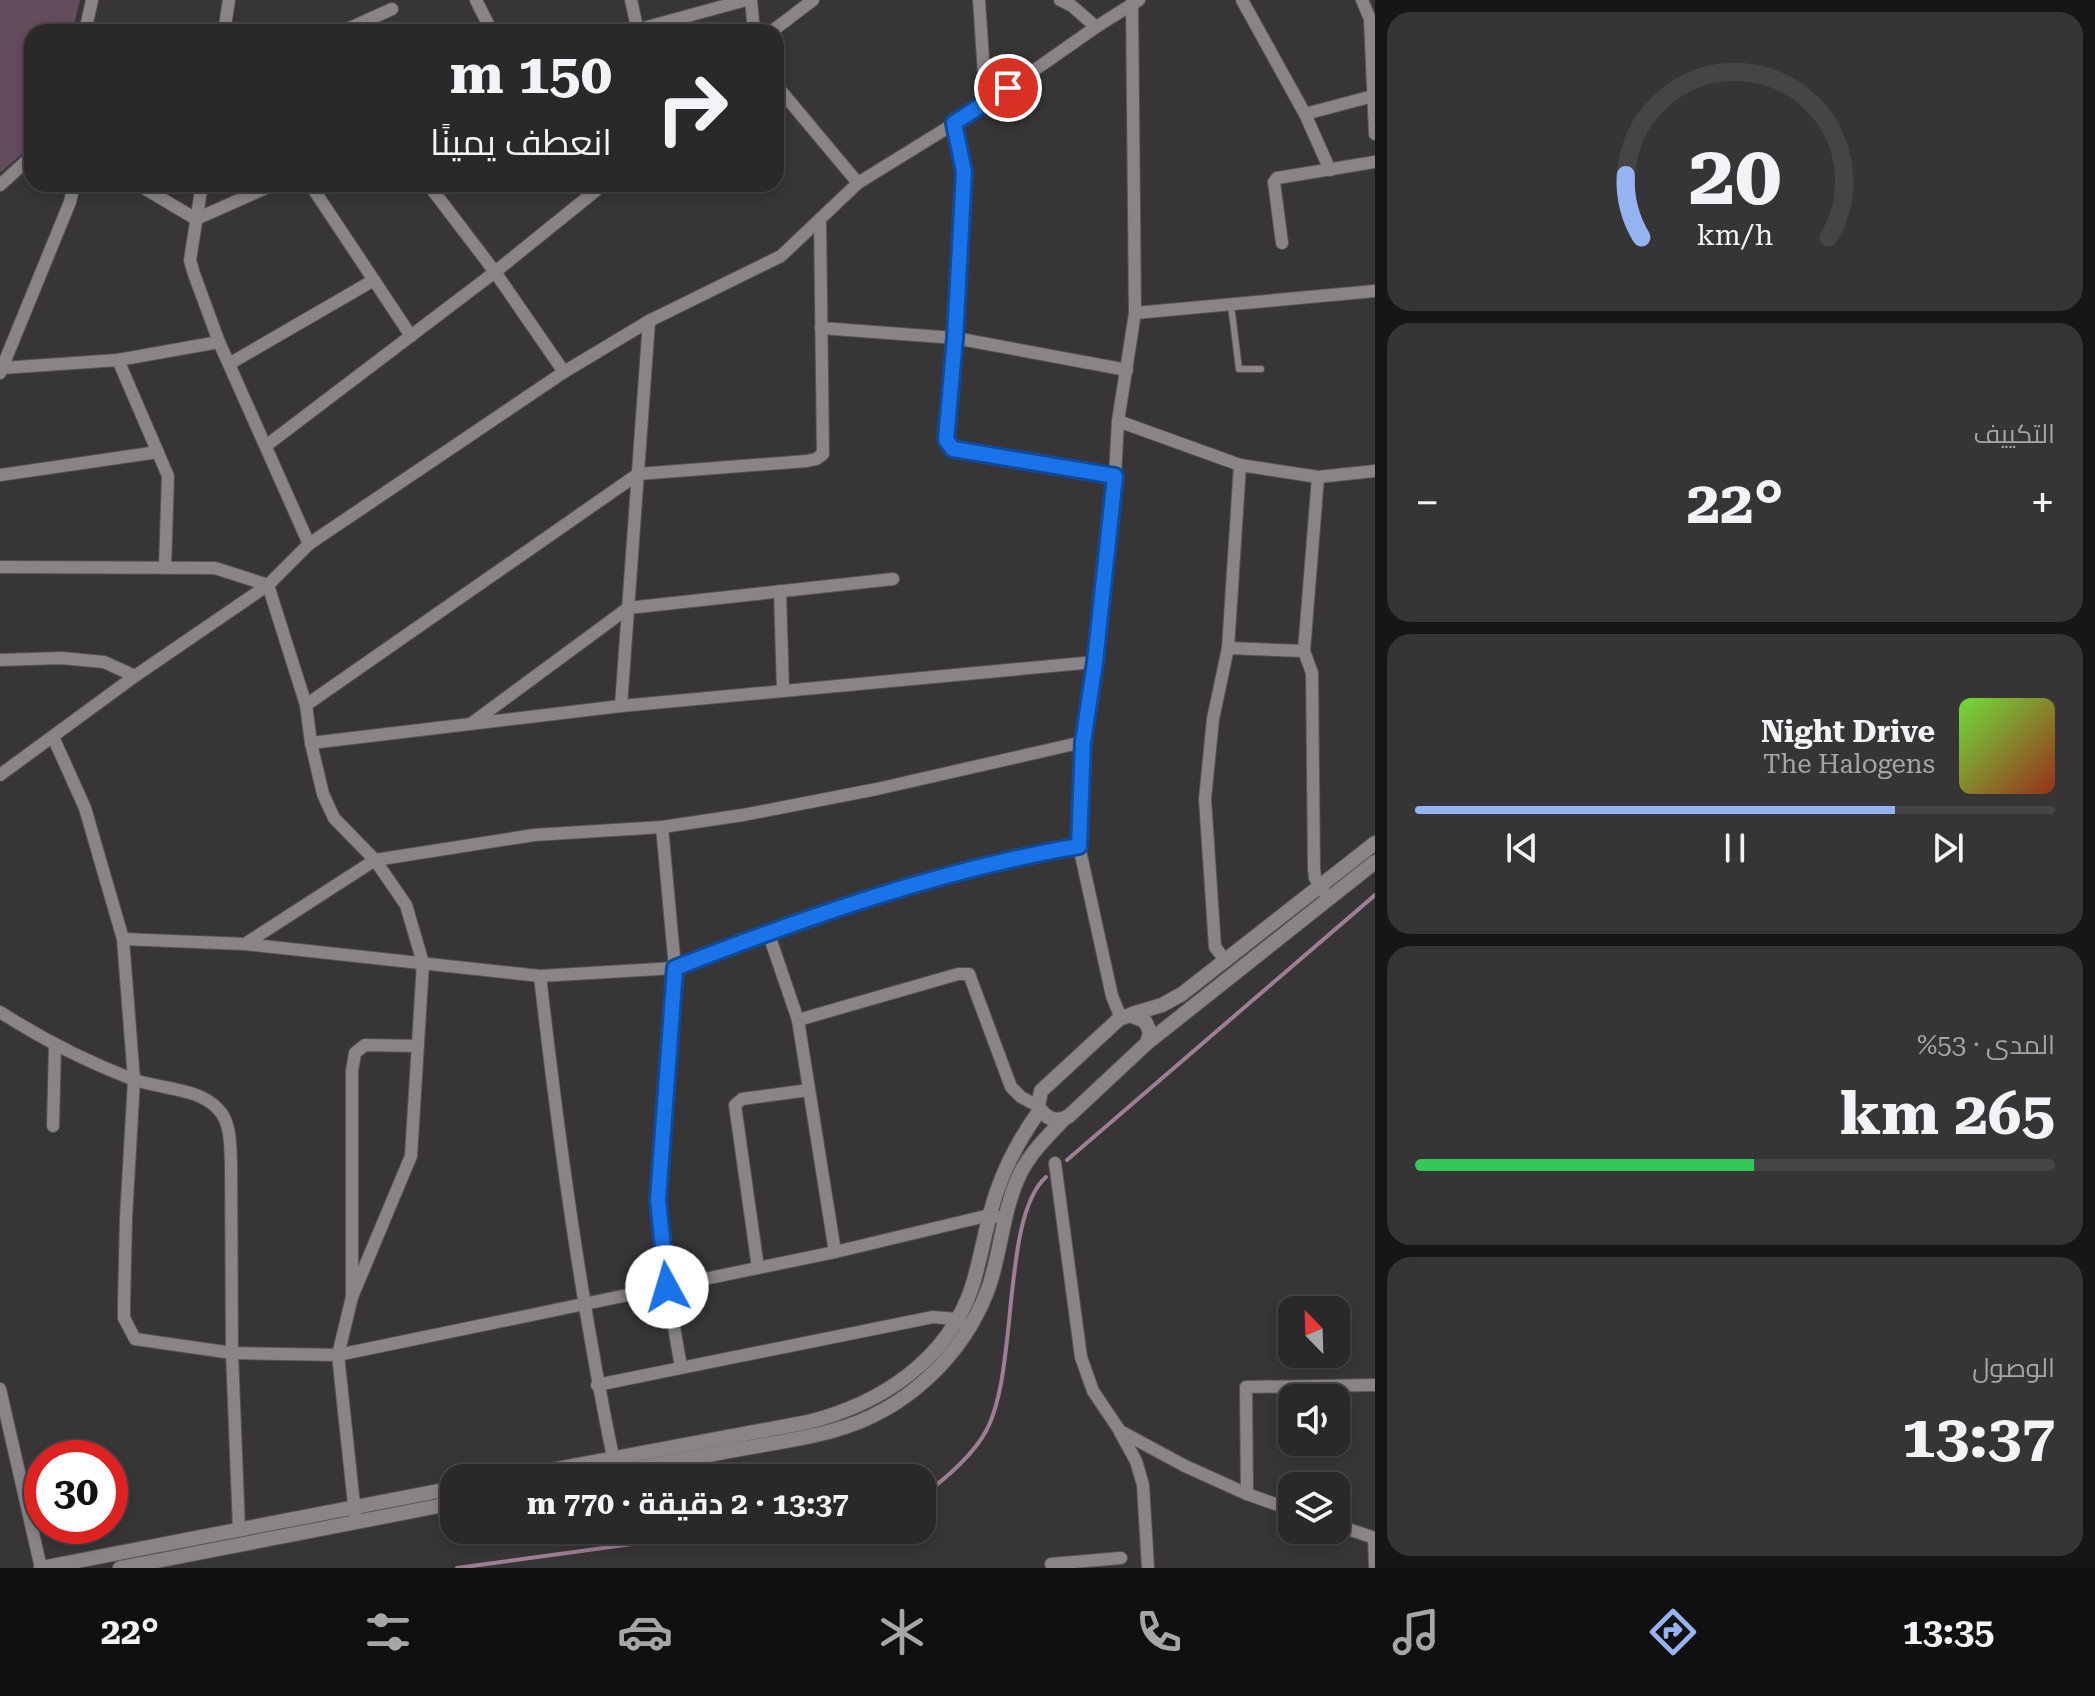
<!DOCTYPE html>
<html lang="ar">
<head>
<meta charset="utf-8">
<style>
	body { margin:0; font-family:"Roboto Serif",Cairo,serif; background:#363435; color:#f1f3f6; direction:rtl; height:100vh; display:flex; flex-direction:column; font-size:30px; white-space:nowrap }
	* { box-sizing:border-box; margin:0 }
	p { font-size:26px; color:#a5a6a8 }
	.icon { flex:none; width:44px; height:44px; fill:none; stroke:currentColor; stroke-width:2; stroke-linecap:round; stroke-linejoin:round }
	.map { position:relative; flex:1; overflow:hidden; direction:ltr }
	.panel { display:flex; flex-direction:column; gap:12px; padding:12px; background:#171617; width:720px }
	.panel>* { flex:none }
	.banner { position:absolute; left:24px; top:24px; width:760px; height:168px; border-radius:24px; box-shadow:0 4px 12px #0003,0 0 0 2px #464446; direction:rtl; background:#2a2829; color:#f1f3f6; overflow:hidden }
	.needle { width:52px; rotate:337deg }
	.buttons { position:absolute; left:1278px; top:1296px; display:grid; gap:16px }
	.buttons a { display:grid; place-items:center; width:72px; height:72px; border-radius:16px; background:#2a2829; box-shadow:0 4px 12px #0003,0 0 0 2px #464446; font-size:40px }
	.speed { position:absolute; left:24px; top:1440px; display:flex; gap:16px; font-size:40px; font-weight:700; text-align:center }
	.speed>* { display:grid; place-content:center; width:104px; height:104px; border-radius:50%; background:#2a2829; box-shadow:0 4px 12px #0003,0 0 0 2px #464446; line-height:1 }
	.speed .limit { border:12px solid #d22; background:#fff; color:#111 }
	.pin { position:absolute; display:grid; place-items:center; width:68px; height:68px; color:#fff; margin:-34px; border:4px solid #fff; border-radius:50%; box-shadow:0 2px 8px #0007 }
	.me { position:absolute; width:88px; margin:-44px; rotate:354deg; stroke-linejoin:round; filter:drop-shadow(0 0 6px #0008) }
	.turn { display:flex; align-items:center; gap:28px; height:168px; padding:0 40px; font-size:36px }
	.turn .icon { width:104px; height:104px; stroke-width:2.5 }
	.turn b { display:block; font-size:56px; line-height:68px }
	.big { font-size:60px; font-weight:700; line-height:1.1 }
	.panel .card { flex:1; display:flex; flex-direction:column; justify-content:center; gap:12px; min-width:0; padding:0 28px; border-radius:24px; background:#363435 }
	.panel .dial { align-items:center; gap:0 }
	.dial svg { height:208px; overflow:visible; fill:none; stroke:#464446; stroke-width:7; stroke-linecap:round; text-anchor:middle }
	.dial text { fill:#f1f3f6; stroke:none }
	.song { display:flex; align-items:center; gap:24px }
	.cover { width:96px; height:96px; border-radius:12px; background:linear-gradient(135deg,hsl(100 70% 55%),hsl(10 70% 35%)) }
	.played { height:8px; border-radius:4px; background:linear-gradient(90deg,#95b2f1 75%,#464446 75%) }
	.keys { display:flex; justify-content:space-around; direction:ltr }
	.heat { display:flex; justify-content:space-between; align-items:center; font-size:44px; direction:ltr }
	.charge { height:12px; border-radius:6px; background:linear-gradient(90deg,#34c759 53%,#464446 0) }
	.trip { position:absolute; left:440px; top:1464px; width:496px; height:80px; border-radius:24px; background:#2a2829; box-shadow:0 4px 12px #0003,0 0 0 2px #464446; font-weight:700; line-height:80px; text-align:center; direction:rtl }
	.dock { display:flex; height:128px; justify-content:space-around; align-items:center; background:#111010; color:#a5a6a8 }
	.dock .icon { width:56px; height:56px }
	.dock .current { color:#95b2f1 }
	.dock b { font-size:36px; color:#f1f3f6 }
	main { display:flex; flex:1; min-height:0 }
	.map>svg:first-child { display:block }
</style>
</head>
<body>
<main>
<section class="panel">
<div class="card dial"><svg viewBox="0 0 100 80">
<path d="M14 69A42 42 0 1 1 86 69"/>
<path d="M14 69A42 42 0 0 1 8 45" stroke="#95b2f1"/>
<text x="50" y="56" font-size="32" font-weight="700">20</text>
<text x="50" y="72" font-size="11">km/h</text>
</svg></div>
<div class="card"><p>التكييف</p>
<div class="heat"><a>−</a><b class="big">22°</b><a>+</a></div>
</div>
<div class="card">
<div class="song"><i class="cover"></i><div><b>Night Drive</b><p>The Halogens</p></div></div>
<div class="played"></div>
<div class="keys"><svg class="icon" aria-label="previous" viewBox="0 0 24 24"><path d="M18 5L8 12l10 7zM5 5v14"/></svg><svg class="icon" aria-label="pause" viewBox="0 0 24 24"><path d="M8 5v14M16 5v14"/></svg><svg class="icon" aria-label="next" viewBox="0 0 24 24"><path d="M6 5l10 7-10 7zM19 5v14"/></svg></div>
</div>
<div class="card"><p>المدى · 53%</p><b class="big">265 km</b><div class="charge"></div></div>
<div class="card"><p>الوصول</p><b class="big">13:37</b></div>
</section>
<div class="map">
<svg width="1375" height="1568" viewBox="0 0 1375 1568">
	<rect width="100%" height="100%" fill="#383537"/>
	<!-- green -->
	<polygon fill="#644c5d" points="0,0 80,0 72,32 32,32 32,145 0,173"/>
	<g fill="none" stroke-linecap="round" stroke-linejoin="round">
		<!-- stream -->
		<g stroke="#9e7e94" stroke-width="4">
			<polyline points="1067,1160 1375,895"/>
			<path d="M922 1496C945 1479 972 1457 986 1431 1019 1371 1001 1217 1046 1177"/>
			<polyline points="457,1568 669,1539 756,1530"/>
		</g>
		<defs>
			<polyline id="service" points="1231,305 1239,369 1261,369"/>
			<g id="minor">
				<polyline points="476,0 492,32"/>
				<polyline points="631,0 638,32"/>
				<polyline points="751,0 754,32"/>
				<polyline points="979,0 986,104"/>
				<polyline points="1060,0 1072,6 1096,27"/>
				<polyline points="1242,0 1305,114 1330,170"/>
				<polyline points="1362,0 1370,19 1375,134"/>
				<polyline points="85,32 92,0"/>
				<polyline points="224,32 229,0"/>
				<polyline points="341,32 392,9"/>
				<polyline points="629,32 746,0"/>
				<polyline points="771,32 813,0"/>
				<polyline points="776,85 858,183"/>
				<polyline points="1305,114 1373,96"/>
				<polyline points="954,123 964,172 955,338 946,440 953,449 1115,476"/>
				<polyline points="137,184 196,219 275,184"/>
				<polyline points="202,184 190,260 194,274 219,342 309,544"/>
				<polyline points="310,184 411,336"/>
				<polyline points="428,184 495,272 564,372"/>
				<polyline points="0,185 32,156"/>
				<polyline points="1282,243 1274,182 1277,178 1375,162"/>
				<polyline points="1135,313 1375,291"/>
				<polyline points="821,328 955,338 1127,370"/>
				<polyline points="118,360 168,476 165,567"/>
				<polyline points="229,364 374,280"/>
				<polyline points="2,368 118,360 219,342"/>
				<polyline points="0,373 70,202 74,184"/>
				<polyline points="1118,421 1240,465 1318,477 1375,471"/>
				<polyline points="267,445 495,272 604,184"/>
				<polyline points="0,475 158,452"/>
				<polyline points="1318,477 1304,651 1312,673 1314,869 1315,878 1324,892"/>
				<polyline points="0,567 215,568 268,585 306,705 311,743 323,794 334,818 375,860 406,905 423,963 411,1156 352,1297 338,1355 355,1514"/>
				<polyline points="780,591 783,691"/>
				<polyline points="1228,648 1304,651"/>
				<polyline points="0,660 61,658 104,662 135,676"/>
				<polyline points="306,705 638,474 807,461 816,459 823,454 820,219"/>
				<polyline points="621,706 649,321"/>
				<polyline points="472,723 628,608 893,579"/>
				<polyline points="53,737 85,808 123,939 134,1080 126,1218 124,1303 124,1318 135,1339 232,1353 338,1355 835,1252 990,1215 1005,1219"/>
				<polyline points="311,743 621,706 1095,662"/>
				<polyline points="0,775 135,676 268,585 309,544 564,372 649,321 781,256 858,183 986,104 1096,27 1139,0"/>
				<polyline points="662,827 675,968 658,1200 667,1287 681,1367"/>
				<polyline points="768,932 798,1020 835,1252"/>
				<polyline points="123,939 245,944 540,976 675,968 768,932 895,890 1036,853 1079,846"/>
				<polyline points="245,944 375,860 534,835 662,827 743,815 877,789 1083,742"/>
				<polyline points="1225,960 1215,947 1205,799 1213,719 1228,648 1240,465"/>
				<path d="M540 976C559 1141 581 1304 615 1467"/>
				<path d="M0 1012C42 1039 85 1061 132 1079 158 1089 198 1087 218 1109 231 1122 230 1144 231 1161L232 1353 239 1529"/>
				<polyline points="1121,1018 1112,996 1079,846 1080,803 1083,742 1095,662 1115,476 1118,421 1135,313 1132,2"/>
				<polyline points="798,1020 958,974 969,974 1011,1087 1021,1097 1038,1106"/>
				<polyline points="53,1126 55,1046"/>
				<polyline points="1055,1163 1081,1357 1093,1391 1120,1431 1185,1466 1247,1494 1292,1510"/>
				<polyline points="758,1268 735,1105 742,1099 809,1090"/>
				<polyline points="352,1294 352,1071 355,1053 365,1045 418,1046"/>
				<polyline points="597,1385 933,1317 956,1319 962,1323"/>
				<polyline points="0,1389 41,1568"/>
				<polyline points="1120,1432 1136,1461 1143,1485 1148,1568"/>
				<polyline points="1247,1494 1246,1387 1375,1385"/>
				<polyline points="1336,1525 1375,1538"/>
				<polyline points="1374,1538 1375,1566"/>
				<polyline points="1051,1564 1121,1558"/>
			</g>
			<g id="tertiary">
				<polyline points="1132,1014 1162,1005 1182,994 1375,843"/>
				<path d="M1130 1015 1145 1021 1150 1032 1147 1043 1069 1116C1056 1124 1045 1118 1038 1106L1041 1091 1119 1019Z"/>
				<polyline points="1147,1043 1375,862"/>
				<path d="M509 1478 808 1422C880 1404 947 1361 972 1287 982 1255 986 1222 997 1191 1007 1162 1022 1135 1040 1110"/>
				<path d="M586 1478C637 1468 689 1459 740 1449 772 1443 805 1439 835 1430 904 1411 961 1358 987 1292 1001 1255 1002 1212 1019 1176 1029 1154 1047 1137 1064 1119"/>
				<polyline points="41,1568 454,1488"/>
				<polyline points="120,1568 454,1503"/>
			</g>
		</defs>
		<!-- service casing -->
		<use href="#service" stroke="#575356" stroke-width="8"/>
		<!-- minor casing -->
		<use href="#minor" stroke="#575356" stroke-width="14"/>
		<!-- tertiary casing -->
		<use href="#tertiary" stroke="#575356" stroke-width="16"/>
		<!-- service -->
		<use href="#service" stroke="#888487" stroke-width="6"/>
		<!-- minor -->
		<use href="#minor" stroke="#888487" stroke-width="12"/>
		<!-- tertiary -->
		<use href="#tertiary" stroke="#888487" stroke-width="14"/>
	</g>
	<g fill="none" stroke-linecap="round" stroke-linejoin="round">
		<defs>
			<path id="route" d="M667 1287 658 1200 675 968C806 917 940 870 1079 846L1083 742 1095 662 1115 476 953 449 946 440 955 338 964 172 954 123 1008 88"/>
		</defs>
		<!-- route casing -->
		<use href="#route" stroke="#114b97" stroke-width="20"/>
		<!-- route -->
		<use href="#route" stroke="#1a73e8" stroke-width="14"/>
	</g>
</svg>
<div class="buttons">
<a><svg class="needle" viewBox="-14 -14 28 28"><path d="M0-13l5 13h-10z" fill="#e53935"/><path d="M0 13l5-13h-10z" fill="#a5a6a8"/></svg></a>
<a><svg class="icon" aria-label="sound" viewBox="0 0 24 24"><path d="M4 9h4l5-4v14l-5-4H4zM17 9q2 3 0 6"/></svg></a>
<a><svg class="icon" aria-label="layers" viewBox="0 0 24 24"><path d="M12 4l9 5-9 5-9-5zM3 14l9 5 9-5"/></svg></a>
</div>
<div class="speed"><div class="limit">30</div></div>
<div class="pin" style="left:1008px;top:88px;background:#d93025"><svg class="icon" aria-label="arrive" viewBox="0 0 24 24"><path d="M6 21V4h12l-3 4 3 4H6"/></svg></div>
<svg class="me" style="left:667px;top:1287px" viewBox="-20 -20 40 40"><circle r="19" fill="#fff"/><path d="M0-13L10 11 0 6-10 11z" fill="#1a73e8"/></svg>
<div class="trip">13:37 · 2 دقيقة · 770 m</div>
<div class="banner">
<div class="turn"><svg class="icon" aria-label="right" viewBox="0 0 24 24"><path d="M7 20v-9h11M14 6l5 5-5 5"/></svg><div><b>150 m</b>انعطف يمينًا</div></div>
</div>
</div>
</main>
<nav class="dock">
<b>13:35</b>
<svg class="icon current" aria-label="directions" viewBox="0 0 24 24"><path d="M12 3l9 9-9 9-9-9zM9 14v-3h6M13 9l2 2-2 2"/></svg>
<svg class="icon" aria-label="music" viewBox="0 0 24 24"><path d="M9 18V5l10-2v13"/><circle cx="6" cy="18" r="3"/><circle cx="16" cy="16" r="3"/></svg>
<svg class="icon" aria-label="phone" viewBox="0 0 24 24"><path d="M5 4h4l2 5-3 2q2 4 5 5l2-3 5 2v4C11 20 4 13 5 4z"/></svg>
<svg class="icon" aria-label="climate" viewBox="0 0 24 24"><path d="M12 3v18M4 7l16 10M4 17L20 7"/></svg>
<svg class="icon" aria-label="car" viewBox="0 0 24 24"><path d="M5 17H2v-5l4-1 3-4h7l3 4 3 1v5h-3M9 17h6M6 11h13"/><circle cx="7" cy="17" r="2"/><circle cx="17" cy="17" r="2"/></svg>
<svg class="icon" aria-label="filters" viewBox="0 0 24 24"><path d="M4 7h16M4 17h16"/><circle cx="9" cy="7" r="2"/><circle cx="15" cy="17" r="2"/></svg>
<b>22°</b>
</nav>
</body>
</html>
